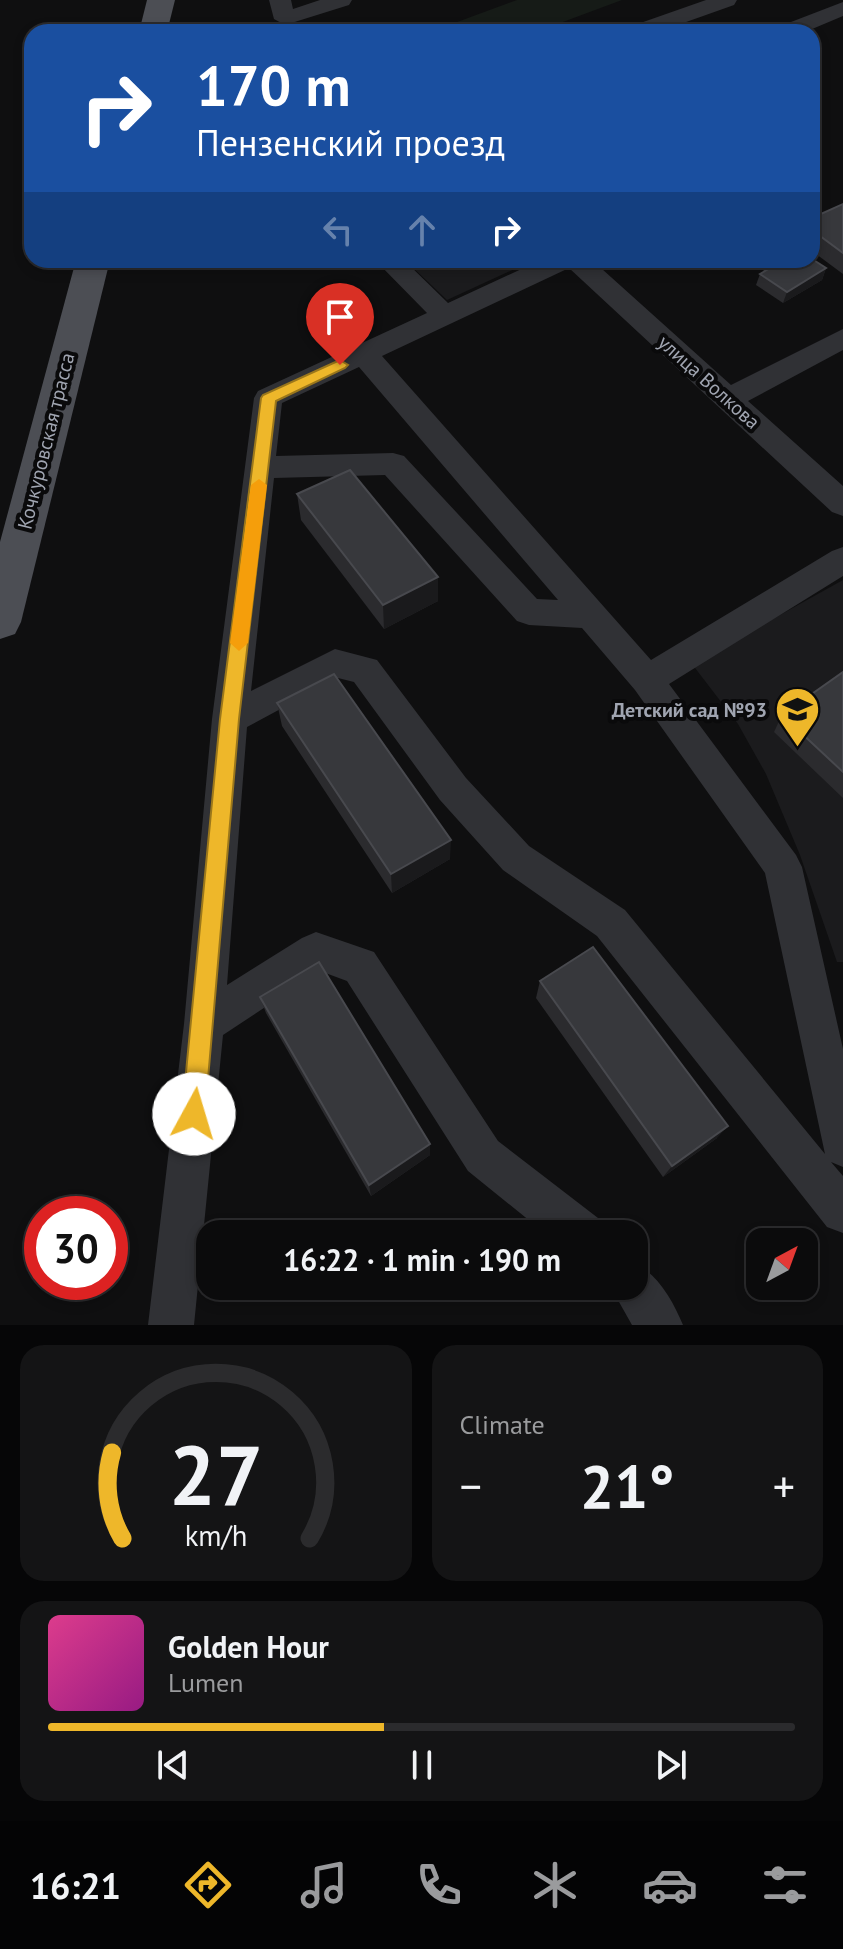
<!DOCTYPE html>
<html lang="en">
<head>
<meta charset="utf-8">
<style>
	body { margin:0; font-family:"PT Sans",sans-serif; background:#141415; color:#f1f3f6; height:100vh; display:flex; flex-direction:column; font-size:30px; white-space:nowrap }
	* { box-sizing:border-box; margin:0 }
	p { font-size:26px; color:#9a9b9d }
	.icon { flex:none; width:44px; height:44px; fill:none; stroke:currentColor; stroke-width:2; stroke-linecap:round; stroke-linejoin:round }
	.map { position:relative; height:1325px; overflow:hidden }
	.sheet { display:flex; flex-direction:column; gap:20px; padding:20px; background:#060607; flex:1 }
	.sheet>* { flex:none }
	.guide { position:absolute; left:24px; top:24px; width:796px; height:244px; border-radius:24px; box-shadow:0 4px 12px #0003,0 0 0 2px #2b2b2d; background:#1a4fa0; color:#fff; overflow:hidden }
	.needle { width:52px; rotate:41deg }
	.controls { position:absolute; left:746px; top:1228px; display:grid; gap:16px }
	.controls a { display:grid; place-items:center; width:72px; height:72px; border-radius:16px; background:#0b0b0c; box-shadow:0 4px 12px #0003,0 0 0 2px #2b2b2d; font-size:40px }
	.speed { position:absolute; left:24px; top:1196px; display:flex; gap:16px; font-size:40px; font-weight:700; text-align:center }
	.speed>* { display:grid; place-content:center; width:104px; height:104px; border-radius:50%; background:#0b0b0c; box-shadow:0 4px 12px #0003,0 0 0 2px #2b2b2d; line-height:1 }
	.speed .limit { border:12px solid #d22; background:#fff; color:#111 }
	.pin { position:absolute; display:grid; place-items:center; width:68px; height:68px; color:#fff; margin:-82px -34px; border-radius:50% 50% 50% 0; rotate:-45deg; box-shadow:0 0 8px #0007 }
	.pin .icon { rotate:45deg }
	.me { position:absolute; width:88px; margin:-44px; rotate:6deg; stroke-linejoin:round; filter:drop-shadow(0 0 6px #0008) }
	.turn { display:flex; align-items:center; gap:28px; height:168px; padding:0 40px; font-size:36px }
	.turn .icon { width:104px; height:104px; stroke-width:2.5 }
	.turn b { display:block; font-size:56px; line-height:68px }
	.lanes { display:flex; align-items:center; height:76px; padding:0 40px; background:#0003; justify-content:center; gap:40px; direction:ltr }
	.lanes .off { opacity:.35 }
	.big { font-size:60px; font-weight:600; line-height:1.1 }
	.sheet .widget { flex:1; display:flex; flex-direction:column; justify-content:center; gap:12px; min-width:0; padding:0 28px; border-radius:24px; background:#141415 }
	.sheet .dial { align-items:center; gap:0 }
	.dial svg { height:208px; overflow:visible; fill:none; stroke:#2b2b2d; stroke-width:7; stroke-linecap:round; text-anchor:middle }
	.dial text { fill:#f1f3f6; stroke:none }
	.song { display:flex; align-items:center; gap:24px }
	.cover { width:96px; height:96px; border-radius:12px; background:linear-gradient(135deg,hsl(330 70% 55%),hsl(310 70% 35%)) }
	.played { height:8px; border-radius:4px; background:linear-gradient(90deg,#eeb72a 45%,#2b2b2d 45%) }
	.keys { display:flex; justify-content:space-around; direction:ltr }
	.heat { display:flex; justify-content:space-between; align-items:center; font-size:44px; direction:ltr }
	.sheet .tiles { flex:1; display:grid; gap:20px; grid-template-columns:1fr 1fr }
	.widget:last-child { grid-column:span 2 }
	.trip { position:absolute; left:196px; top:1220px; width:452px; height:80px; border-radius:24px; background:#0b0b0c; box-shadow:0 4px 12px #0003,0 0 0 2px #2b2b2d; font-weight:600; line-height:80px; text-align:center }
	.dock { display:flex; height:128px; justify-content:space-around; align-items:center; background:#040405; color:#9a9b9d }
	.dock .icon { width:56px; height:56px }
	.dock .current { color:#eeb72a }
	.dock b { font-size:36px; color:#f1f3f6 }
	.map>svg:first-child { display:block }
</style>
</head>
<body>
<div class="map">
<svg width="843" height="1325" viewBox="0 0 843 1325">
	<rect width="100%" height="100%" fill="#0f0f10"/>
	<!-- built -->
	<g fill="#1b1b1d">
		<polygon points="405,260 534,260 447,300"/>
		<polygon points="843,580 843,962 837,962 800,855 766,774 738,724 692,664"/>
	</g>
	<!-- green -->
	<polygon fill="#161b17" points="517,0 622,0 536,32 430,32"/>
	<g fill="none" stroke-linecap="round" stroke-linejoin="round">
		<!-- minor -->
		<g fill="#303135" fill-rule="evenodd">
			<polygon points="269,0 291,0 293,9 320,0 352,0 349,5 285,25 274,19"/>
			<polygon points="706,0 737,0 734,5 658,32 626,32 629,27"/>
			<polygon points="843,2 843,16 805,32 775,32 778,27"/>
			<path d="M375 260H404L448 303 541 260H592L731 385 843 329V350L748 401 843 486V516L832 512 569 268 382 356 651 660 832 551 843 547V576L669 684 796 855 802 867 843 1049V1167L831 1162 843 1176V1233L827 1227 597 936 503 870 440 800 354 682 338 678 247 727 227 985 302 938 316 932 374 952 498 1141 598 1218 604 1234H546L468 1171 347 981 320 971 223 1035 194 1325H148L184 1024 212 719 254 398 258 391 427 313ZM359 367 558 600 537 599 404 456 393 453 276 456 282 403ZM385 475 517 621 529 625 582 628 635 690 765 873 825 1154 625 910 529 846 466 778 377 660 335 649 251 691 274 478Z"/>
			<path d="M634 1263C658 1274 673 1301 683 1325H632L610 1286H634Z"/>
		</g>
		<!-- major -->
		<g fill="#4c4e54" fill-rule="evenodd">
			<polygon points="147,0 175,0 167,32 139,32"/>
			<polygon points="76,260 110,260 21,622 15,634 0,639 0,542"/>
		</g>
	</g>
	<!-- wall -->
	<g fill="#2b2b2e">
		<polygon points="843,204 843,274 812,251 812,218"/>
		<polygon points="826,268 822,280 783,303 756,285 760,274"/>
		<polygon points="297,494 438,577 438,601 384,629 301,520"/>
		<polygon points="843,672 843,798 774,732 782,715"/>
		<polygon points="277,703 450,859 392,893 282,726"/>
		<polygon points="540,981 717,1138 663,1177 536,998"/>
		<polygon points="260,997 430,1144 430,1155 371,1196 266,1013"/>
	</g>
	<!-- shaded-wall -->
	<g fill="#1a1a1c">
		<polygon points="826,268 822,280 783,303 787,292"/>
		<polygon points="438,577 438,601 384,629 383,605"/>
		<polygon points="451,840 450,859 392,893 391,874"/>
		<polygon points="728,1126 717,1138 663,1177 672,1166"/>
		<polygon points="430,1144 430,1155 371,1196 369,1185"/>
	</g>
	<!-- building -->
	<g fill="#37383c" stroke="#48494e" stroke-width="2">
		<polygon points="843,204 843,253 812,230 812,218"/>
		<polygon points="812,259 826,268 787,292 760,274 783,260"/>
		<polygon points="350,470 438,577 383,605 297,494"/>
		<polygon points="843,672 843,772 782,715"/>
		<polygon points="334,674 451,840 391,874 277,703"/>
		<polygon points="593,947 728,1126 672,1166 540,981"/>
		<polygon points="319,962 430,1144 369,1185 260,997"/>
	</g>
	<!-- route -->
	<polygon fill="#eeb72a" stroke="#9b771b" stroke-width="2" points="340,360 348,365 345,368 276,401 239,719 205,1114 202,1122 194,1125 186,1122 182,1114 220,719 261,398 263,395"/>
	<!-- slow -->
	<polygon fill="#f59e0b" points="259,479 267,485 248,643 239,651 230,643 251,485"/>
	<!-- icons -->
	<defs>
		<symbol id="school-pin" viewBox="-11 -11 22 30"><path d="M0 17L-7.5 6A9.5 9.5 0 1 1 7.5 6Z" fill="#eeb72a" stroke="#0a0a0b"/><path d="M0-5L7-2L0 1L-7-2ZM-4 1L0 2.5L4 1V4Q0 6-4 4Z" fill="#111"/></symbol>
	</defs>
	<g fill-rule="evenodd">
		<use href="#school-pin" x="772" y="684" width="51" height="69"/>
	</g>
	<g text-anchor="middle" stroke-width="8" stroke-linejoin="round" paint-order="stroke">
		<!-- street labels -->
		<g font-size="20" fill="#a0a5b1" stroke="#0a0a0b">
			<text transform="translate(709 382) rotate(42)" y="7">улица Волкова</text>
			<text transform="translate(46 441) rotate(-76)" y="7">Кочкуровская трасса</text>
		</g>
		<!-- poi labels -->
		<g font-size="20" font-weight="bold" fill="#a0a5b1" stroke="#0a0a0b" text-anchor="end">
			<text x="767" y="717">Детский сад №93</text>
		</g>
	</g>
</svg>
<div class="controls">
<a><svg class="needle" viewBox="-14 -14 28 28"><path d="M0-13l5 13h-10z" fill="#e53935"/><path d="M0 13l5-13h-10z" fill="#9a9b9d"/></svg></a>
</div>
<div class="speed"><div class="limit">30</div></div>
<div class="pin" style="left:340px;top:365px;background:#d93025"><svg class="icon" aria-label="arrive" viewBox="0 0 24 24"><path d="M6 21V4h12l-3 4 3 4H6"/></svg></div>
<svg class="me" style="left:194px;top:1114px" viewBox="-20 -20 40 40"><circle r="19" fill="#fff"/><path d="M0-13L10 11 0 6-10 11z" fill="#eeb72a"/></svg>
<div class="trip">16:22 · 1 min · 190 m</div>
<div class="guide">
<div class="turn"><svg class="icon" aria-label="right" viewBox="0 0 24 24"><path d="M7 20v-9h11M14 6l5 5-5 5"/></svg><div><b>170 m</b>Пензенский проезд</div></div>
<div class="lanes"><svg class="icon off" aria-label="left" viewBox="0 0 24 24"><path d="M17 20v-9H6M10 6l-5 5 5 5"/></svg><svg class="icon off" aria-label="ahead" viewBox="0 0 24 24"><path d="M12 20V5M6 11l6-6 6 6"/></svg><svg class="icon" aria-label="right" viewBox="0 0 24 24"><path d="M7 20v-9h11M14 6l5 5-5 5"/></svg></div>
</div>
</div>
<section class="sheet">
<div class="tiles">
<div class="widget dial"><svg viewBox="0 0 100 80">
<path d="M14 69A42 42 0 1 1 86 69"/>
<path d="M14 69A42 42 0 0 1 10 36" stroke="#eeb72a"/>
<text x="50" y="56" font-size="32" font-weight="700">27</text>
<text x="50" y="72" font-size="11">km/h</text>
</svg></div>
<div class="widget"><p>Climate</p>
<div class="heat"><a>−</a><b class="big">21°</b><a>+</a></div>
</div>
<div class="widget">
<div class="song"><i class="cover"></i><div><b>Golden Hour</b><p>Lumen</p></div></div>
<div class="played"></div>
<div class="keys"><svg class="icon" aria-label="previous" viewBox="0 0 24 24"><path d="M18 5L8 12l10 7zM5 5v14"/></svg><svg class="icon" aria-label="pause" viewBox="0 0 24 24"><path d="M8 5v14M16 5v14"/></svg><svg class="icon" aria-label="next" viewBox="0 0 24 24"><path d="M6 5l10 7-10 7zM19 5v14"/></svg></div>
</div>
</div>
</section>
<nav class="dock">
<b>16:21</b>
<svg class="icon current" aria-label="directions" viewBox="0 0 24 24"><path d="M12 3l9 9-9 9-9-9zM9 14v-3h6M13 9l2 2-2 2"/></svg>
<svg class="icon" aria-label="music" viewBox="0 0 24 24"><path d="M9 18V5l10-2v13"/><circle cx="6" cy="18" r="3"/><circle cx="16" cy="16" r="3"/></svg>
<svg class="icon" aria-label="phone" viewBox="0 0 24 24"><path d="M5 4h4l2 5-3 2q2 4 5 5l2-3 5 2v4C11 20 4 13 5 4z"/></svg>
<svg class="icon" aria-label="climate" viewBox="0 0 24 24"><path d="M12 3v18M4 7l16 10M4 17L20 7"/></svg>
<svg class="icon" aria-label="car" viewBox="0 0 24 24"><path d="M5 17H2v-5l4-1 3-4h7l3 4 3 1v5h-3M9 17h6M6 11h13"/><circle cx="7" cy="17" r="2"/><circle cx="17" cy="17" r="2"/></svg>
<svg class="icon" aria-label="filters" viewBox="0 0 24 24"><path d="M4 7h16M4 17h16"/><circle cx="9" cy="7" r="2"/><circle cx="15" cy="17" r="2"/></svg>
</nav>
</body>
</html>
